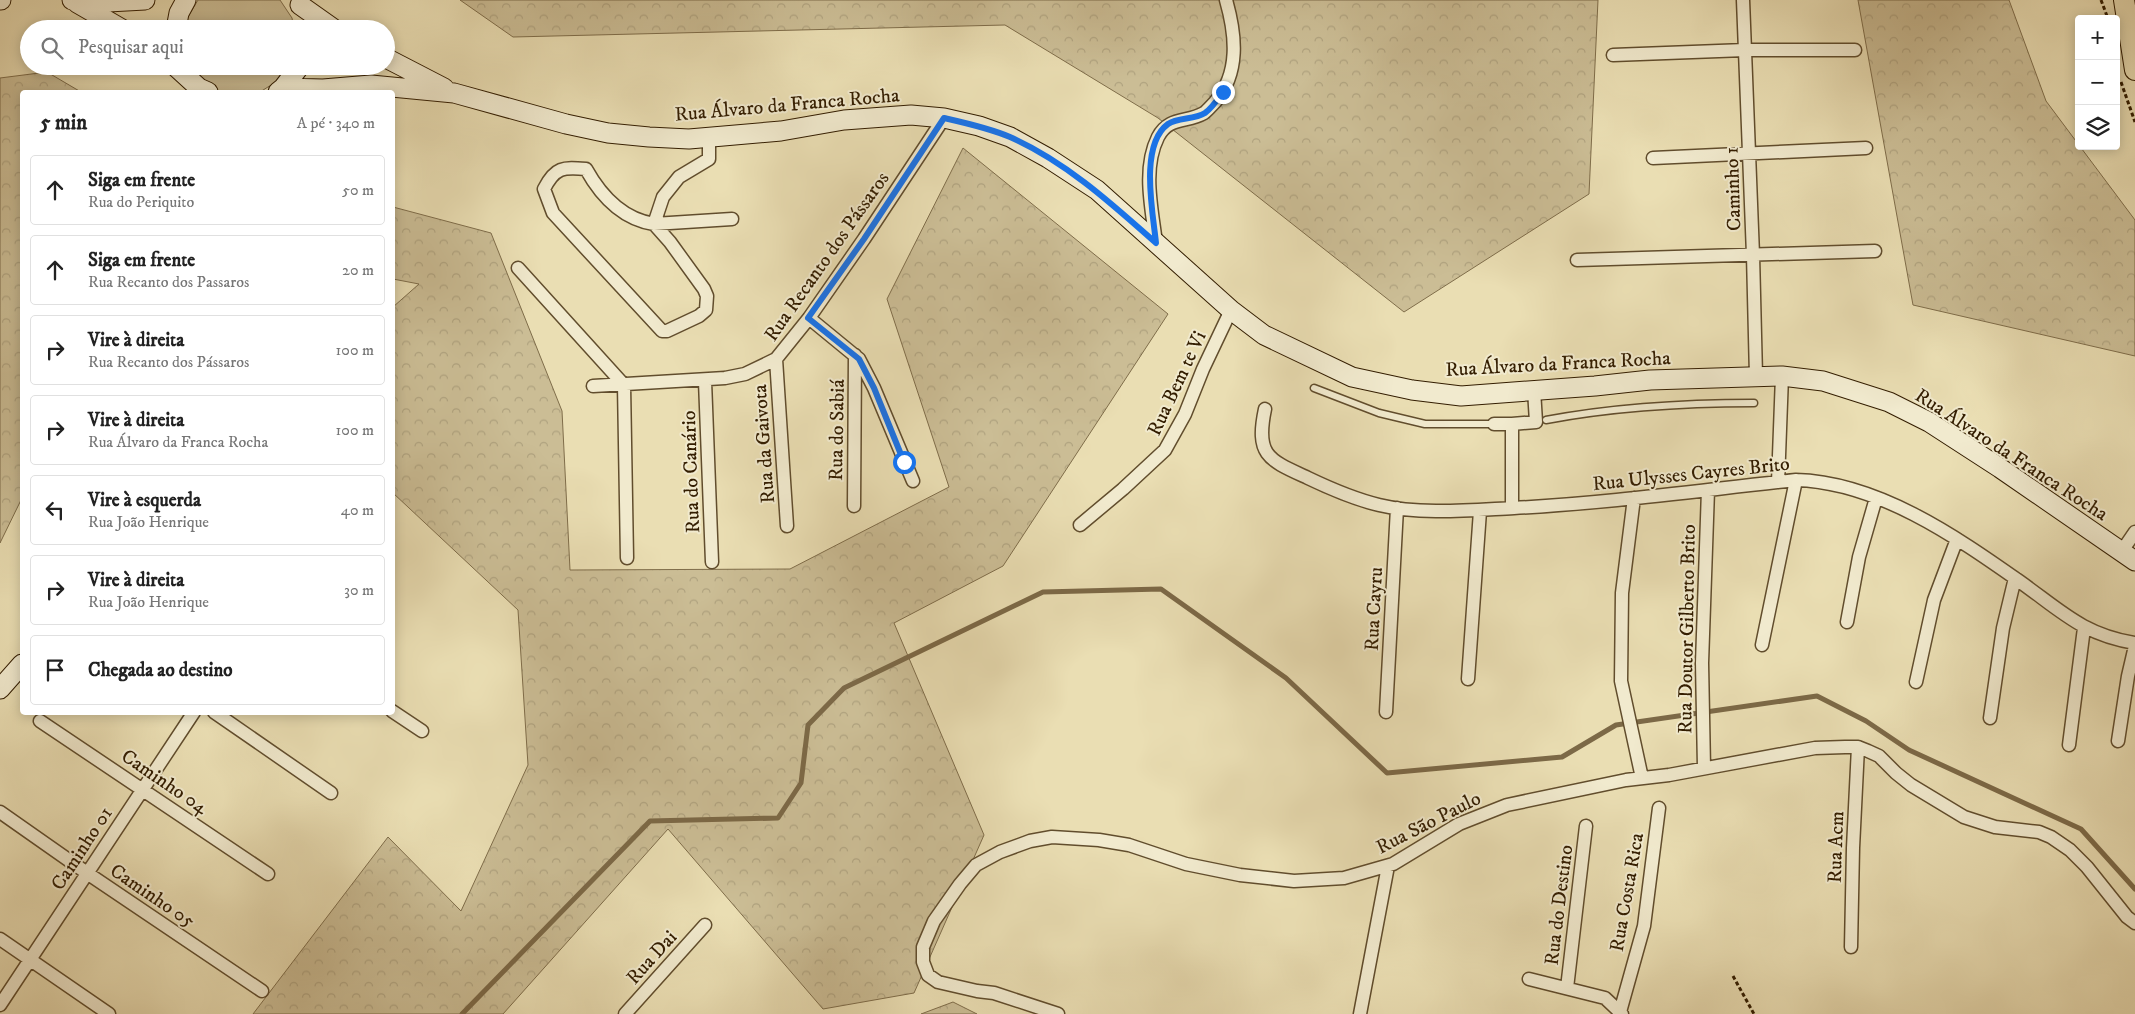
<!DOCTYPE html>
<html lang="pt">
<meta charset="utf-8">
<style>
body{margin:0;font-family:"IM FELL DW Pica",serif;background:#f2f2f2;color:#222}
.controls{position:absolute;right:15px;top:15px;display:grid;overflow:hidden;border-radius:5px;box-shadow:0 2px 12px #0003}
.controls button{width:45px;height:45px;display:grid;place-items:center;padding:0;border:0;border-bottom:1px solid #e0e0e0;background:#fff;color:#222;font:25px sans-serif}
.stop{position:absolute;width:15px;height:15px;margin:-11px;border:4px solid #1a73e8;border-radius:50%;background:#fff}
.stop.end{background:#1a73e8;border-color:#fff;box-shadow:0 1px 5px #0008}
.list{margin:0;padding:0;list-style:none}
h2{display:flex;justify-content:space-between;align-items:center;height:65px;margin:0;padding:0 20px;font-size:21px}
h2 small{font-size:16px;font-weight:400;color:#767676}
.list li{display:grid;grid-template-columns:32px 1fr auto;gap:15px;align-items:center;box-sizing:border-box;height:70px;margin:0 10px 10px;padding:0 10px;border:1px solid #e0e0e0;border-radius:5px}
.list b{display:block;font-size:19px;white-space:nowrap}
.list p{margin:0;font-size:16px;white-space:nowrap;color:#767676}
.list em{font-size:16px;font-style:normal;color:#767676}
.icon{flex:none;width:28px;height:28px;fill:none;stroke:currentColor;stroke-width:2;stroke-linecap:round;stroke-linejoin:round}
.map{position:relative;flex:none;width:2135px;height:1014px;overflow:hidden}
.search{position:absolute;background:#fff;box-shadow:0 2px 12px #0003;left:20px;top:20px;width:375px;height:55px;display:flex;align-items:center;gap:12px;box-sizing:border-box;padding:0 18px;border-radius:28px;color:#767676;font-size:19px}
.panel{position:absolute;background:#fff;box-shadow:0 2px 12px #0003;left:20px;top:90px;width:375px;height:625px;border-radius:5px}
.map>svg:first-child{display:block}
.forest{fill:url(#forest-crowns);stroke:#7f6d4a}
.park{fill:#cbbd95;stroke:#7f6d4a}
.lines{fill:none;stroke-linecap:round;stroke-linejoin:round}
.stream{stroke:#7c6947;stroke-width:5}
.lane-casing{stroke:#614d2d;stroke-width:9}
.street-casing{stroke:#614d2d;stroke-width:15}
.secondary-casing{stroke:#331d00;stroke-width:21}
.primary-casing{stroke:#331d00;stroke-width:22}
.path{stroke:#331d00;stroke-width:3;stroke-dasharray:4 2.5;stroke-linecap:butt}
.lane{stroke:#f1eace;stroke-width:6}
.street{stroke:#f1eace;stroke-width:12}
.secondary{stroke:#f1eace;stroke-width:19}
.primary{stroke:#eadeb3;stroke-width:20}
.route{stroke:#1a73e8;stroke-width:6}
.labels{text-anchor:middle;stroke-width:4;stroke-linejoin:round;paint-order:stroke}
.street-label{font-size:20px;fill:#331d00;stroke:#f1eace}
</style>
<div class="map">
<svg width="2135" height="1014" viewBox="0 0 2135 1014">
<defs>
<pattern id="forest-crowns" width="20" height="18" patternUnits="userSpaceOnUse" patternTransform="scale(1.25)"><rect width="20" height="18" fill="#cbbd95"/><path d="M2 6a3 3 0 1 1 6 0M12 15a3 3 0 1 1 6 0" fill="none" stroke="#afa27f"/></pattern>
</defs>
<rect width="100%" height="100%" fill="#eadeb3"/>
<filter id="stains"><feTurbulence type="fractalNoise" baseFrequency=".004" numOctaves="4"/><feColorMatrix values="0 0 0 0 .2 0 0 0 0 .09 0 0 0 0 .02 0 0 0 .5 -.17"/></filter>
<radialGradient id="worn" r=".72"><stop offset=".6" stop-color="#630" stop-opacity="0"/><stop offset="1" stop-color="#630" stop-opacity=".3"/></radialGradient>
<!-- forest -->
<path class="forest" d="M460,0h1138l-9,194 -185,118 -246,-194 -153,-93 -492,12z
M1858,0h151l37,101 89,119v136l-222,-51z
M47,72l34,20h-59v406l-22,45v-465z
M963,148l205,166 -165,252 -109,57 90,212 -70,158 -91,16 -155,-180 -165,185h-250l135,-177 73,74 67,-146 -10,-155 -125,-117v-186l26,-23 -26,-5v-72l98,26 71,178 8,159 220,-1 159,-82 -62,-188z
M953,1002l24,12h-56z"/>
<!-- park -->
<path class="park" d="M198,0h82l12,18 2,11h-110l1,-7z
M189,66h100l-10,14 -19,12h-42l-16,-9z"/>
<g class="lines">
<!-- stream -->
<path class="stream" d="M462,1014l188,-193 128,-3 23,-35 7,-58 36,-37 199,-96 118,-3 125,89 101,95 175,-16 54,-32 201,-29 49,25 43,29 172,79 54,60"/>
<!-- lane casing -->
<g class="lane-casing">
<path id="lane" d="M1314,388l65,25 46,11h69
M1546,420c69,-13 139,-17 208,-17"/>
</g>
<!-- street casing -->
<g class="street-casing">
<path id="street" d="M1743,0l10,255 3,121
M1613,55l132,-5h110
M709,137v22l-30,18 -16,20 -9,27 16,18 34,47 3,7 -1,14 -7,6 -32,15h-5l-109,-118 -9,-24c11,-22 19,-22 42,-20 15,27 36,50 68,55l78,-5
M1653,158l213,-10
M1156,243c-4,-34 -14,-74 2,-106 11,-21 29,-14 46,-24 4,-3 8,-8 11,-11 25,-29 21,-67 11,-102
M1577,260l298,-9
M518,268l106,117 3,173
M809,318l50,41 15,29 39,93
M776,359l11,167
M705,381l7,181
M593,386l132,-8 20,-4 31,-15 33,-41 55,-79 80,-121
M1265,409c-10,47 4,51 43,69 23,11 46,21 71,27 41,10 93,5 135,3 95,-5 188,-18 282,-28 81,2 159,56 223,101 41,29 64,54 116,62
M1494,424h18
M1778,482l4,-106
M1634,498l-12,95 -1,88 21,97
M854,506l1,-151
M1512,508v-84l24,-2 -2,-32
M1080,525l43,-36 42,-39 20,-36 18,-45 28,-59
M2122,551l13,-19
M1847,622l12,-65 17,-59
M1762,645l34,-165
M1468,679l12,-168
M1916,682l18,-82 23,-61
M392,711l30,20
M214,712l117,81
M1386,712l11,-204
M1990,718l13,-90 12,-50
M40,721l228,153
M2118,741l10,-65 7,-30
M2069,745l15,-117
M1704,768l-2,-105 6,-173
M0,812l87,61 175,118
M0,939l109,75
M1851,947l2,-99 5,-101
M1529,979l76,19 17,16
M1567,988l19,-162
M0,1005l194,-293
M1620,1012l24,-86 15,-118
M625,1014l80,-89
M1058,1014l-64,-21 -17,-2 -39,-9 -10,-7 -5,-13v-15l11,-26 26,-37 16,-19 24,-13 30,-11 22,-4 47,3 30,5 57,19 54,11 54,6 50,-3 49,-14 66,-40 48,-19 119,-25 43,-5 146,-27 30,-1h13l10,4 11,5 17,17 15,12 53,32 31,10 44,5 12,5 19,13 17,17 40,50 8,6
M1360,1014l28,-148"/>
</g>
<!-- secondary casing -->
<g class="secondary-casing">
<path id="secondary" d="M0,0h1
M72,0l36,2 37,-2
M77,3l45,26
M300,5l34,24
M176,29l3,-16 7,-13
M386,58l58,30
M175,66l24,22 9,4
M283,88l40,1 48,-4 83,8 112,31 42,9 41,4 40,2 92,-8 63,-11 67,-5 33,3 35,8 31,11 38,21 49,32 134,120 33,25 88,42 60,13 49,6 134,-10 55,-6 132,-4 41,5 66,21 40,20 71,46 135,93
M278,92l5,-4 17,-22
M0,689l22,-25"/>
</g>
<!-- primary casing -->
<g class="primary-casing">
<path id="primary" d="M2124,0l11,70"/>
</g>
<!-- path -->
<path class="path" d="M2101,0l6,16
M2121,82l14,40
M1733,976l21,38"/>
<!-- lane -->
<use href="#lane" class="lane"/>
<!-- street -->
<use href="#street" class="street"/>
<!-- secondary -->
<use href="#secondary" class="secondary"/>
<!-- primary -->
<use href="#primary" class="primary"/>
</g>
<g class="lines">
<!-- route -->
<path class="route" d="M904,462l-30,-74 -15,-29 -51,-41 56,-79 80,-121c22,5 45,10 66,19 56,25 101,66 146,106 -3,-30 -17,-98 12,-119 10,-7 26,-4 37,-11 7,-5 13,-14 18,-21"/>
</g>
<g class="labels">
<!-- street labels -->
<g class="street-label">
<text transform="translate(787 104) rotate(-5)" y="7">Rua Álvaro da Franca Rocha</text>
<text transform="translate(1732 189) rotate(-92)" y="7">Caminho 1</text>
<text transform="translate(826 256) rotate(-55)" y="7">Rua Recanto dos Pássaros</text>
<text transform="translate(1558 363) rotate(-3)" y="7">Rua Álvaro da Franca Rocha</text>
<text transform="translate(1176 383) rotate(-65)" y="7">Rua Bem te Vi</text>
<text transform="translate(836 430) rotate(-89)" y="7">Rua do Sabiá</text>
<text transform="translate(763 444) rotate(-94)" y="7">Rua da Gaivota</text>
<text transform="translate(2012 454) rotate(33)" y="7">Rua Álvaro da Franca Rocha</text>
<text transform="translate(690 472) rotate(-92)" y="7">Rua do Canário</text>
<text transform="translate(1691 473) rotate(-6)" y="7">Rua Ulysses Cayres Brito</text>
<text transform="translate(1373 609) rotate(-87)" y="7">Rua Cayru</text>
<text transform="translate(1686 629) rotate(-89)" y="7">Rua Doutor Gilberto Brito</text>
<text transform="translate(165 781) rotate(34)" y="7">Caminho 04</text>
<text transform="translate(1428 822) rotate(-27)" y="7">Rua São Paulo</text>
<text transform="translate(1835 847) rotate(-88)" y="7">Rua Acm</text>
<text transform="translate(81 848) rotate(-57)" y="7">Caminho 01</text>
<text transform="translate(1626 892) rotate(-80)" y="7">Rua Costa Rica</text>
<text transform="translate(153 895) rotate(34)" y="7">Caminho 05</text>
<text transform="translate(1558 905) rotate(-83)" y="7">Rua do Destino</text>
<text transform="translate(651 957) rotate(-48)" y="7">Rua Dai</text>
</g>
</g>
<rect width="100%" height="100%" filter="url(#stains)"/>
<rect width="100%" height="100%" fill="url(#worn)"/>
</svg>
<div class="controls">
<button>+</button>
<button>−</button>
<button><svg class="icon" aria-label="layers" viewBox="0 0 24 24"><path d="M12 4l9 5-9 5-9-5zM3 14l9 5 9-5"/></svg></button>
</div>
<div class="stop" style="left:904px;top:462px"></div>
<div class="stop end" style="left:1223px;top:92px"></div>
<div class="search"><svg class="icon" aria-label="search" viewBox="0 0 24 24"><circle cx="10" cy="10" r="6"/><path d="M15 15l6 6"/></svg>Pesquisar aqui</div>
<section class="panel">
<h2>5 min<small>A pé · 340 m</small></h2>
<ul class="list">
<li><svg class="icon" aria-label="ahead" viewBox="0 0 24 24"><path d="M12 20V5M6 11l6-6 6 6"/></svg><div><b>Siga em frente</b><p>Rua do Periquito</p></div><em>50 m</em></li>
<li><svg class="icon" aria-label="ahead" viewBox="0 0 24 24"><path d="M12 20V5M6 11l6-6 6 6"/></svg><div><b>Siga em frente</b><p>Rua Recanto dos Passaros</p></div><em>20 m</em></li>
<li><svg class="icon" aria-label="right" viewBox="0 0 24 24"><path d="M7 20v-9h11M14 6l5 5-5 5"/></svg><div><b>Vire à direita</b><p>Rua Recanto dos Pássaros</p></div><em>100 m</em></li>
<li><svg class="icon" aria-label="right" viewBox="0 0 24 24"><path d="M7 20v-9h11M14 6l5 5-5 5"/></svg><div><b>Vire à direita</b><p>Rua Álvaro da Franca Rocha</p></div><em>100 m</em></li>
<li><svg class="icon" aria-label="left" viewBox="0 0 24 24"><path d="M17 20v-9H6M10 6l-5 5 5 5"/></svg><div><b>Vire à esquerda</b><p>Rua João Henrique</p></div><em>40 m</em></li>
<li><svg class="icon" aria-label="right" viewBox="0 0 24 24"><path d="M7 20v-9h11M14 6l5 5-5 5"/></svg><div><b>Vire à direita</b><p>Rua João Henrique</p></div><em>30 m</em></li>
<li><svg class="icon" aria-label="arrive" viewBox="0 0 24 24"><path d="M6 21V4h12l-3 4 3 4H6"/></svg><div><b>Chegada ao destino</b></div></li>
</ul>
</section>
</div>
